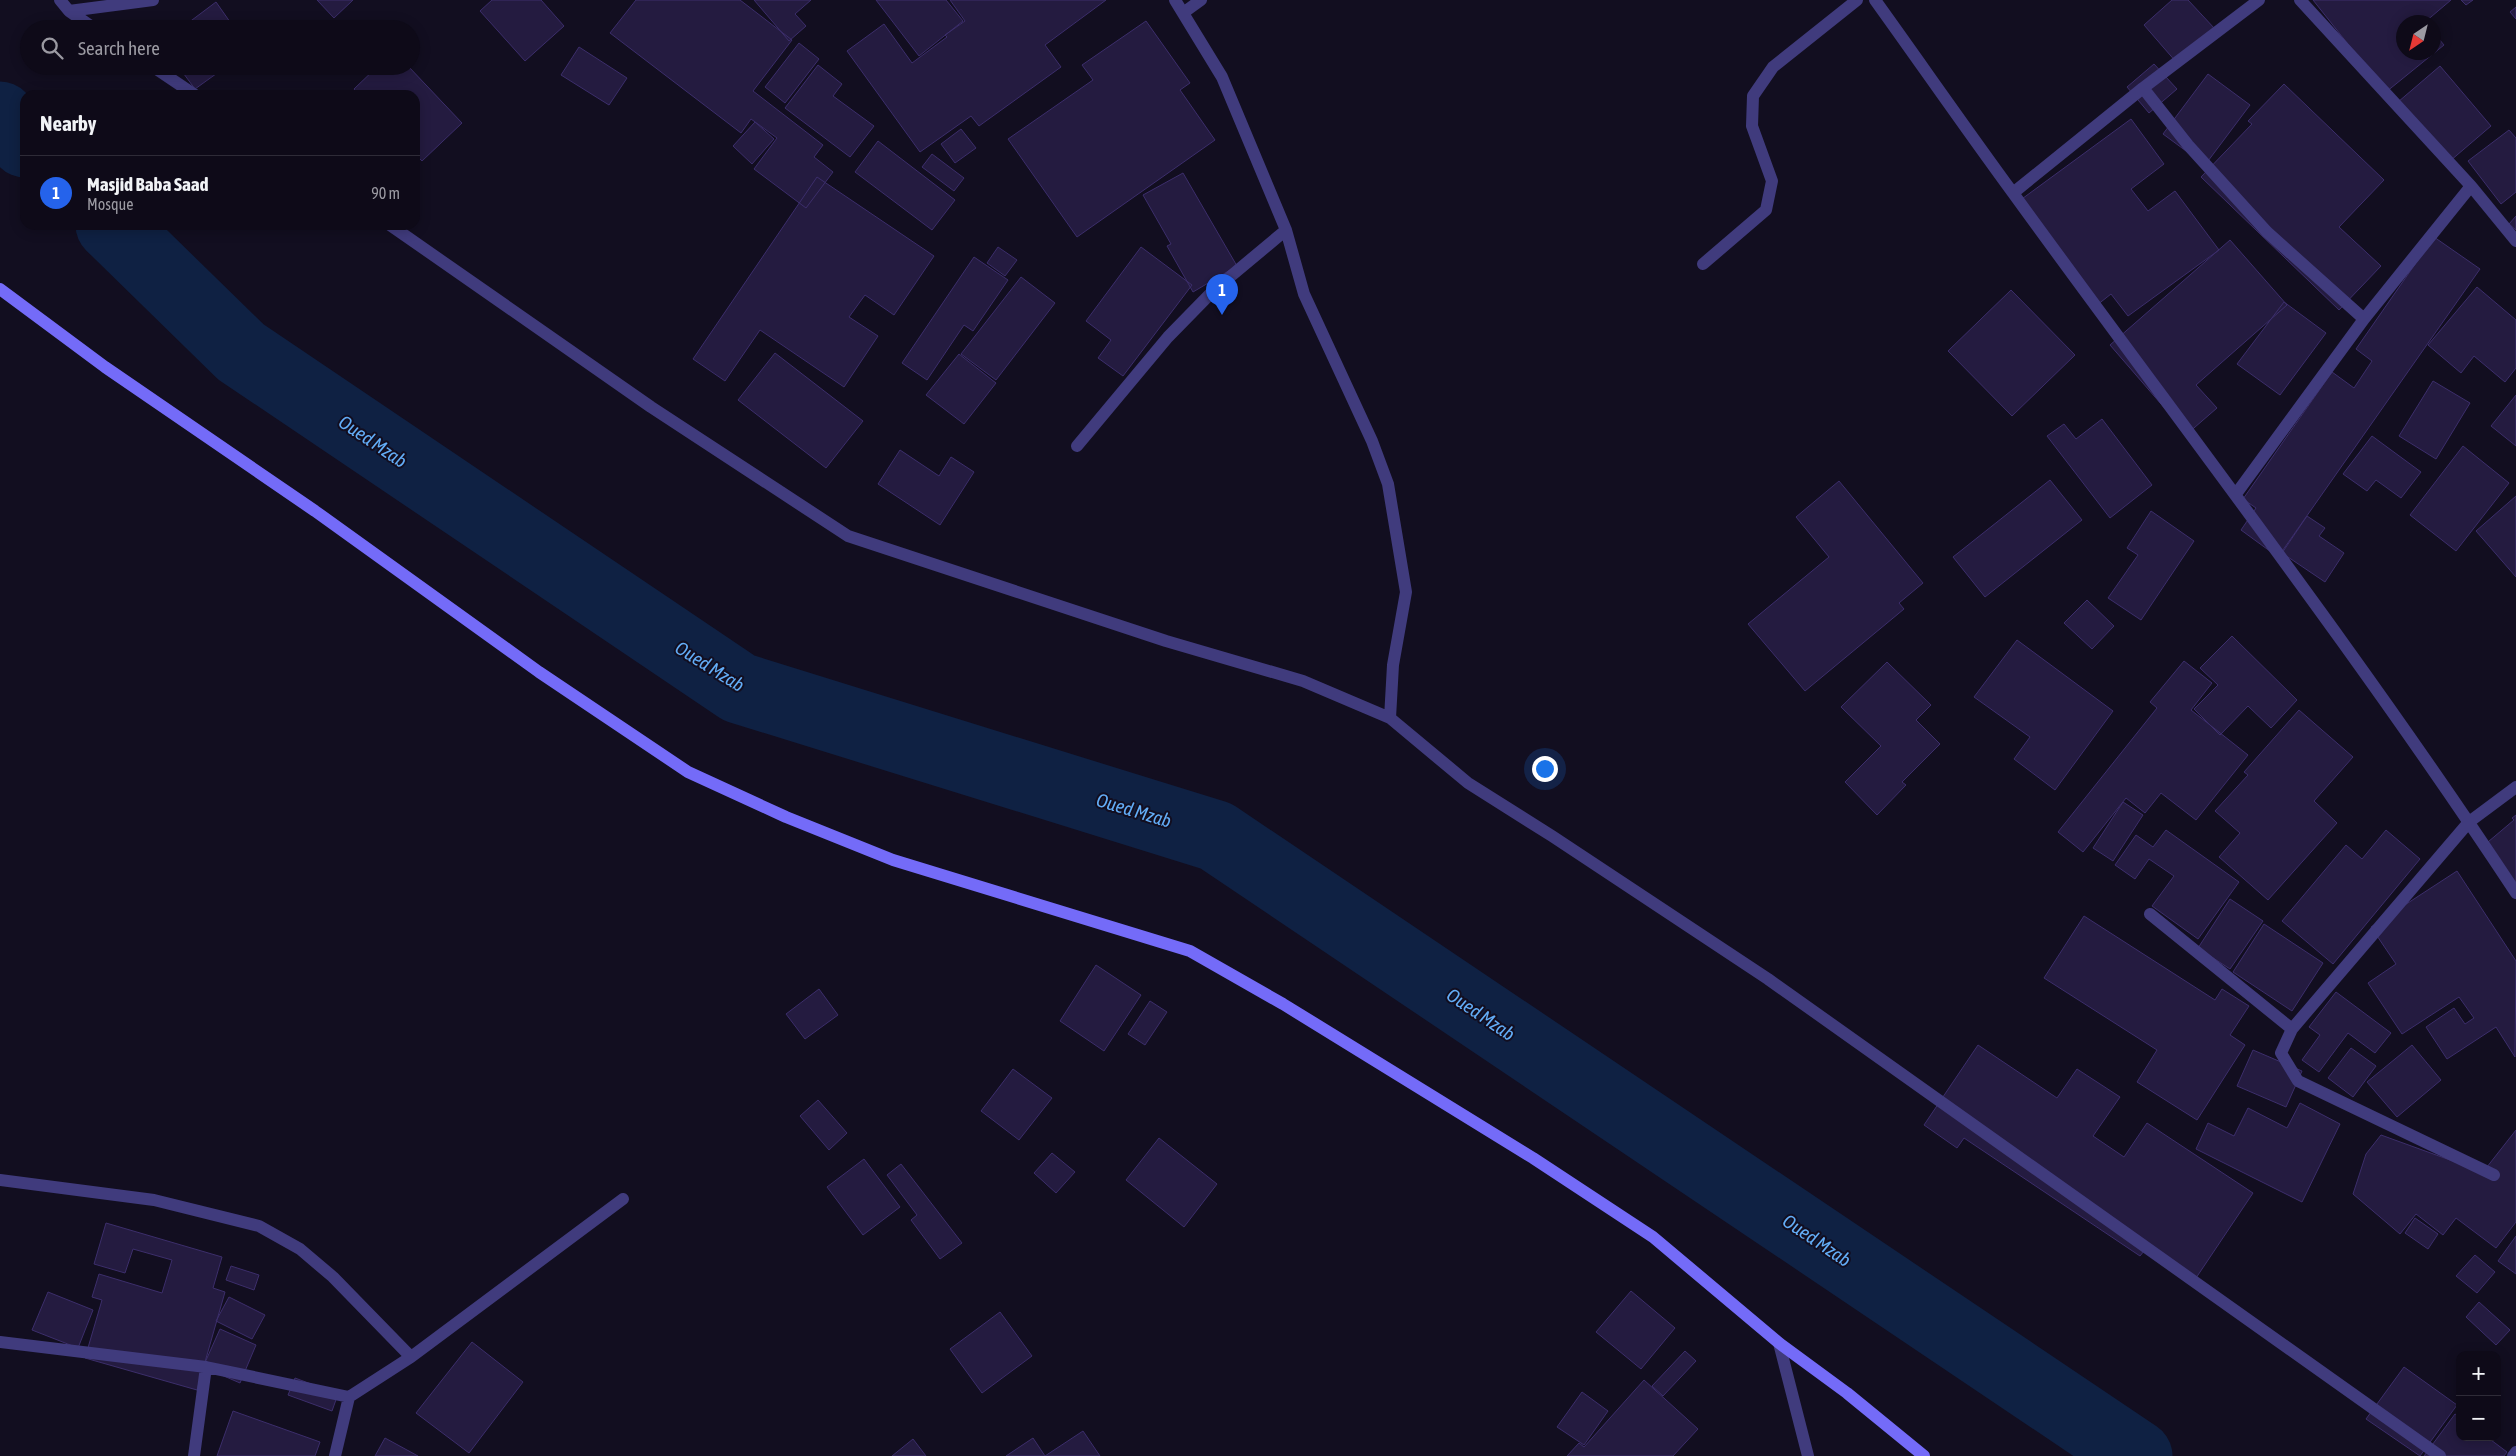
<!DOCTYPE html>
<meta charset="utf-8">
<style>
body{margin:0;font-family:"Asap Condensed",sans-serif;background:#171321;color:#f1f3f6}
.controls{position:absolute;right:15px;bottom:15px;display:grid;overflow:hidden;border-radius:10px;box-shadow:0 2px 12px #0003}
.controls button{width:45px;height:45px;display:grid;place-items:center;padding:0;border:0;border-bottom:1px solid #2e2b37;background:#0e0a18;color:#f1f3f6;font:25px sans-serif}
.compass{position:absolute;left:2396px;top:15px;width:45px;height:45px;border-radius:50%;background:#0e0a18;box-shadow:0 2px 12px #0003;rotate:215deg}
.you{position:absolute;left:1544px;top:768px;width:18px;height:18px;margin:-12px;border:4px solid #fff;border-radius:50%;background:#1a73e8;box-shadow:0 0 0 8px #1a73e833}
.badge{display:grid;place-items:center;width:32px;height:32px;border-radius:50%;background:#2563eb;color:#fff;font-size:16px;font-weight:700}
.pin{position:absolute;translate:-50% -41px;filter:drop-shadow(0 1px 2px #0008)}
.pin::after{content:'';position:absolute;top:26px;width:18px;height:15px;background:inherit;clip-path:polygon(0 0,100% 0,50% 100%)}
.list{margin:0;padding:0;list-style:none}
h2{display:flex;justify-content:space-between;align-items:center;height:65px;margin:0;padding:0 20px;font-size:21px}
h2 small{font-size:16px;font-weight:400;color:#9b9aa2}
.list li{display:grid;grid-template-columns:32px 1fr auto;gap:15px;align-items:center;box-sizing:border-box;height:75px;padding:0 20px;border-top:1px solid #2e2b37}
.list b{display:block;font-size:19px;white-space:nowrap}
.list p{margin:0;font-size:16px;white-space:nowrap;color:#9b9aa2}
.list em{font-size:16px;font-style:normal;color:#9b9aa2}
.icon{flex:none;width:28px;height:28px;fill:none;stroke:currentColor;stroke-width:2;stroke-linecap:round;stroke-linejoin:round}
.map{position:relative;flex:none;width:2516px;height:1456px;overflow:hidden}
.search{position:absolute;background:#0e0a18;box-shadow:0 2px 12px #0003;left:20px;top:20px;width:400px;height:55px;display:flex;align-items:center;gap:12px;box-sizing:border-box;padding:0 18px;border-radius:28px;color:#9b9aa2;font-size:19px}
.panel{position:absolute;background:#0e0a18;box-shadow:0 2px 12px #0003;left:20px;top:90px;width:400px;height:140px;border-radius:15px}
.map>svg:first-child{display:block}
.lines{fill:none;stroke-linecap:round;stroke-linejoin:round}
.river{stroke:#0f2143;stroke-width:71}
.building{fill:#241b40;stroke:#3c2e6b}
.lane{stroke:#403b7d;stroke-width:12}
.street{stroke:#403b7d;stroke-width:12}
.secondary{stroke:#746bf8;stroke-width:12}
.labels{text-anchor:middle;stroke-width:4;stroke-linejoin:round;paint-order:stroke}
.water-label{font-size:19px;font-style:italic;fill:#63adf7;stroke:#120e20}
</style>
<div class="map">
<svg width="2516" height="1456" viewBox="0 0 2516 1456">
<rect width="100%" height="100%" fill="#120e20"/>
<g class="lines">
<!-- river -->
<path class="river" d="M0,117l25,25
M111,225l130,127 498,336 477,148 921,620"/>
</g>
<!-- building -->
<path class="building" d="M317,0h36l-19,18z
M492,0h49l23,26 -39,35 -45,-50z
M636,0h104l52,40 -39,51 70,54 -9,12 19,15 -27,36 -52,-39 23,-31 -26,-19 -10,14 -131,-100z
M754,0h57l-16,14 11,12 -17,15z
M876,0h70l17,21 -44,35z
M950,0h156l-61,45 16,22 -82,59 -8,-10 -51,36 -73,-101 37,-27 28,39 35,-26 -2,-2 20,-14z
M2172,0h16l27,29 -38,34 -33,-38z
M2313,0h138l-26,22h-21v30h30v-19l10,12 -58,47z
M2461,0h12l-7,5z
M216,2l19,27h-55z
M2516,7v12l-6,-7z
M1146,21l44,62 -10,7 35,50 -138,97 -69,-98 85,-59 -11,-15z
M799,43l20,16 -34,44 -20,-16z
M579,47l48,31 -18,27 -48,-30z
M2154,64l23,25 -28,24 -22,-26z
M818,65l24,19 -9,12 41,30 -24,31 -65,-49z
M178,66h49l-32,23z
M378,66h30l54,57 -40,38 -7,-7v-59h-56l-5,-6z
M2440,66l51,60 -41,35 -52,-59z
M2208,74l42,31 -45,60 -42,-31z
M2284,84l100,96 -45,47 42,39 -42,44 -138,-133 51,-53 -4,-3z
M2131,119l33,45 -33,25 17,22 27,-20 44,59 -91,66 -17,-22 -19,15 -77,-105z
M755,122l19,17 -22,25 -19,-18z
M961,129l15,19 -21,15 -14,-19z
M2509,130l7,8v54l-15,12 -33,-43z
M878,141l77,59 -23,30 -77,-58z
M932,154l32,24 -10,13 -32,-24z
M1183,173l54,93 -44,26 -26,-46 4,-2 -28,-49z
M817,177l117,79 -40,59 -29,-20 -16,22 29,19 -34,51 -84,-57 -35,51 -32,-22z
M2516,216v14l-7,-6z
M2434,237l46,32 -202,288 -37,-27 15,-22 -13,-9 89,-127 22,16 18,-27 -16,-12z
M2230,240l57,65 -91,80 21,23 -30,26 -77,-89z
M998,247l19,13 -12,16 -18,-13z
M1141,247l51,38 -69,91 -25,-18 13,-18 -25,-19z
M974,257l34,23 -35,51 -9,-6 -37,55 -25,-17z
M1021,277l34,26 -59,77 -35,-26z
M2477,287l39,33v48l-11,14 -31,-26 -13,17 -33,-28z
M2011,290l64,65 -63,61 -64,-65z
M2284,302l42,31 -46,62 -43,-31z
M775,353l88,68 -37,47 -88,-68z
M959,354l37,29 -32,41 -38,-29z
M2433,381l37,22 -34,56 -37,-23z
M2516,395v51l-25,-20z
M2102,419l50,66 -42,33 -63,-82 17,-12 12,15z
M2372,436l49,36 -20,26 -25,-18 -9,11 -24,-17z
M2463,446l46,37 -53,68 -46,-36z
M900,450l39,26 12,-19 23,15 -34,53 -62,-41z
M2050,480l32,40 -97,77 -32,-40z
M1839,481l84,102 -24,20 5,6 -99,82 -57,-67 81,-67 -33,-40z
M2516,496v81l-40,-46z
M2151,511l43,30 -53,79 -33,-22 30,-43 -11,-7z
M2307,516l18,12 -6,8 25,17 -19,29 -43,-29z
M2087,600l27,26 -22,23 -28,-26z
M2232,636l65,64 -26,28 -23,-22 -28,29 -26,-26 24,-24 -18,-17z
M2017,640l96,71 -58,79 -41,-31 16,-22 -56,-40z
M2184,661l28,22 -21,27 57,45 -52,65 -35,-27 -16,20 -19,-15 -43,54 -25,-20 99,-124 -7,-6z
M1887,662l44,43 -15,15 24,24 -38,38 4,3 -29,30 -32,-33 36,-36 -40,-39z
M2299,710l54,47 -39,44 23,22 -69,77 -49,-43 21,-24 -25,-22 33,-36 -4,-3z
M2123,802l20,13 -30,46 -20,-13z
M2516,815v73l-34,-41 32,-27 -2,-2z
M2166,830l73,52 -41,57 -46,-33 22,-30 -25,-17 -14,20 -20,-14 21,-30 17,12z
M2386,830l34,29 -87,105 -51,-43 64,-76 16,14z
M2457,871l59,90 -1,96 -19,-30 -49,32 -21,-32 28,-19 11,16 9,-6 -15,-21 -57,37 -34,-51 28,-19 -25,-37z
M2230,899l33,22 -33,48 -32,-21z
M2084,916l131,84 7,-11 27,17 -19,29 15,10 -48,75 -60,-38 20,-32 -113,-72z
M2264,924l59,39 -31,48 -59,-39z
M1096,965l45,30 -37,56 -44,-30z
M819,989l19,26 -33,24 -19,-25z
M2336,992l55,41 -16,20 -27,-20 -29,39 -17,-12 18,-25 -11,-8z
M1150,1001l17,11 -22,33 -17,-11z
M1978,1045l79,53 20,-29 43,28 -27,39 31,21 23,-34 106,70 -57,85 -48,-32 -8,10 -176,-118 -7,10 -33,-23z
M2412,1045l29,35 -44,37 -30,-35z
M2351,1048l25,18 -23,31 -25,-19z
M2253,1050l49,21 -16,36 -49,-21z
M1013,1069l39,29 -33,42 -38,-29z
M818,1100l29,33 -18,17 -29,-34z
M2300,1103l40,21 -38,78 -106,-53 12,-26 26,13 14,-28 39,20z
M2516,1130v92l-20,26 -40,-30 -13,17 -27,-21 -16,20 -47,-40 13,-40 15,-19 102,37z
M1159,1138l58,46 -33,43 -58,-47z
M1052,1153l23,19 -19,21 -22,-20z
M864,1159l36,48 -37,28 -36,-48z
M901,1164l61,79 -22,16 -29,-39 6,-5 -30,-40z
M2415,1218l23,16 -10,15 -23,-16z
M106,1223l116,34 -9,31 12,4 -28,98 -112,-32 17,-58 -10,-3 7,-23 63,19 10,-33 -39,-11 -8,24 -31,-9z
M2516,1236v38l-18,-13z
M2475,1255l20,17 -18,21 -21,-17z
M231,1266l28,9 -5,15 -28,-10z
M1631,1291l44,37 -34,41 -45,-37z
M48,1292l45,18 -15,38 -46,-18z
M229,1297l36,18 -13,24 -36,-18z
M2479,1302l31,28 -14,15 -30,-28z
M1000,1312l32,44 -50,37 -32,-44z
M220,1329l36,16 -16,38 -37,-16z
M472,1342l51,40 -54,71 -53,-40z
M1685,1351l11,10 -33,35 -11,-10z
M2404,1367l53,38 -37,51 -54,-37z
M295,1378l43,16 -6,17 -44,-16z
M1644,1380l54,49 -25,27h-106l12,-13 5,4z
M1582,1392l26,19 -24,34 -27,-18z
M233,1411l87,31 -5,14h-98z
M2455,1414l5,3v20h27l20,15 -3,4h-80z
M1083,1431l17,25h-55z
M385,1438l33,18h-43z
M1033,1438l12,18h-39z
M913,1439l13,17h-34z"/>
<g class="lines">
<!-- lane -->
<path class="lane" d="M1703,264l63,-54 6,-29 -20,-55 1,-30 20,-29 84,-67"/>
<!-- street -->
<path class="street" d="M60,0l9,11 26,18
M1175,0l47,77 64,153 18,64 68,147 16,43 18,108 -13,73 -3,53
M1875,0c46,64 91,129 138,193 169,233 345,460 503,700
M2300,0l171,186 45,55
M69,11l84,-11
M1183,13l18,-13
M152,66l43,29
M2143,88l116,-88
M2013,193l130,-105 45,57 79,87 97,87
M390,225l261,182 197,129 318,105 137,40 87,37 78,65 84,53 216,143 672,477
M1077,446l91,-109 45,-46 73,-61
M2236,494l128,-175 107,-133
M2150,914l142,115
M2494,1175l-196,-94 -17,-28 11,-24 177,-207 47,-35
M0,1180l154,20 105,26 41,23 33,28 78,80
M0,1342l206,25 143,30
M1779,1343l29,113
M194,1456l12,-89
M335,1456l14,-59 62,-40 212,-158
M2513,1456l3,-4"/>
<!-- secondary -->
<path class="secondary" d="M0,289l105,78 210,144 224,161 149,100 98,45 107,43 297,91 93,53 250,154 120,79 126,106 68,50 77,63"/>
</g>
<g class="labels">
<!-- water labels -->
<g class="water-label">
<text transform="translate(373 441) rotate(34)" y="7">Oued Mzab</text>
<text transform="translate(710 666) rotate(32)" y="7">Oued Mzab</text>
<text transform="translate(1134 810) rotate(17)" y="7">Oued Mzab</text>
<text transform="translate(1481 1014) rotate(34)" y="7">Oued Mzab</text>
<text transform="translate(1817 1240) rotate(34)" y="7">Oued Mzab</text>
</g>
</g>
</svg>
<div class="controls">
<button>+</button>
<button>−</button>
</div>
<svg class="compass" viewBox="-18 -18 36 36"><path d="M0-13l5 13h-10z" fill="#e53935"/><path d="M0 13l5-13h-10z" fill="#9b9aa2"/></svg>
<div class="you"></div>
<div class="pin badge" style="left:1222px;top:315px">1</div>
<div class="search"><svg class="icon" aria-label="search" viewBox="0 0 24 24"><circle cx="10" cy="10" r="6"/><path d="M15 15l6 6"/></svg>Search here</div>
<section class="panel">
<h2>Nearby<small></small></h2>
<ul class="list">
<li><span class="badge">1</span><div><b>Masjid Baba Saad</b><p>Mosque</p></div><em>90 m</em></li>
</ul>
</section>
</div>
